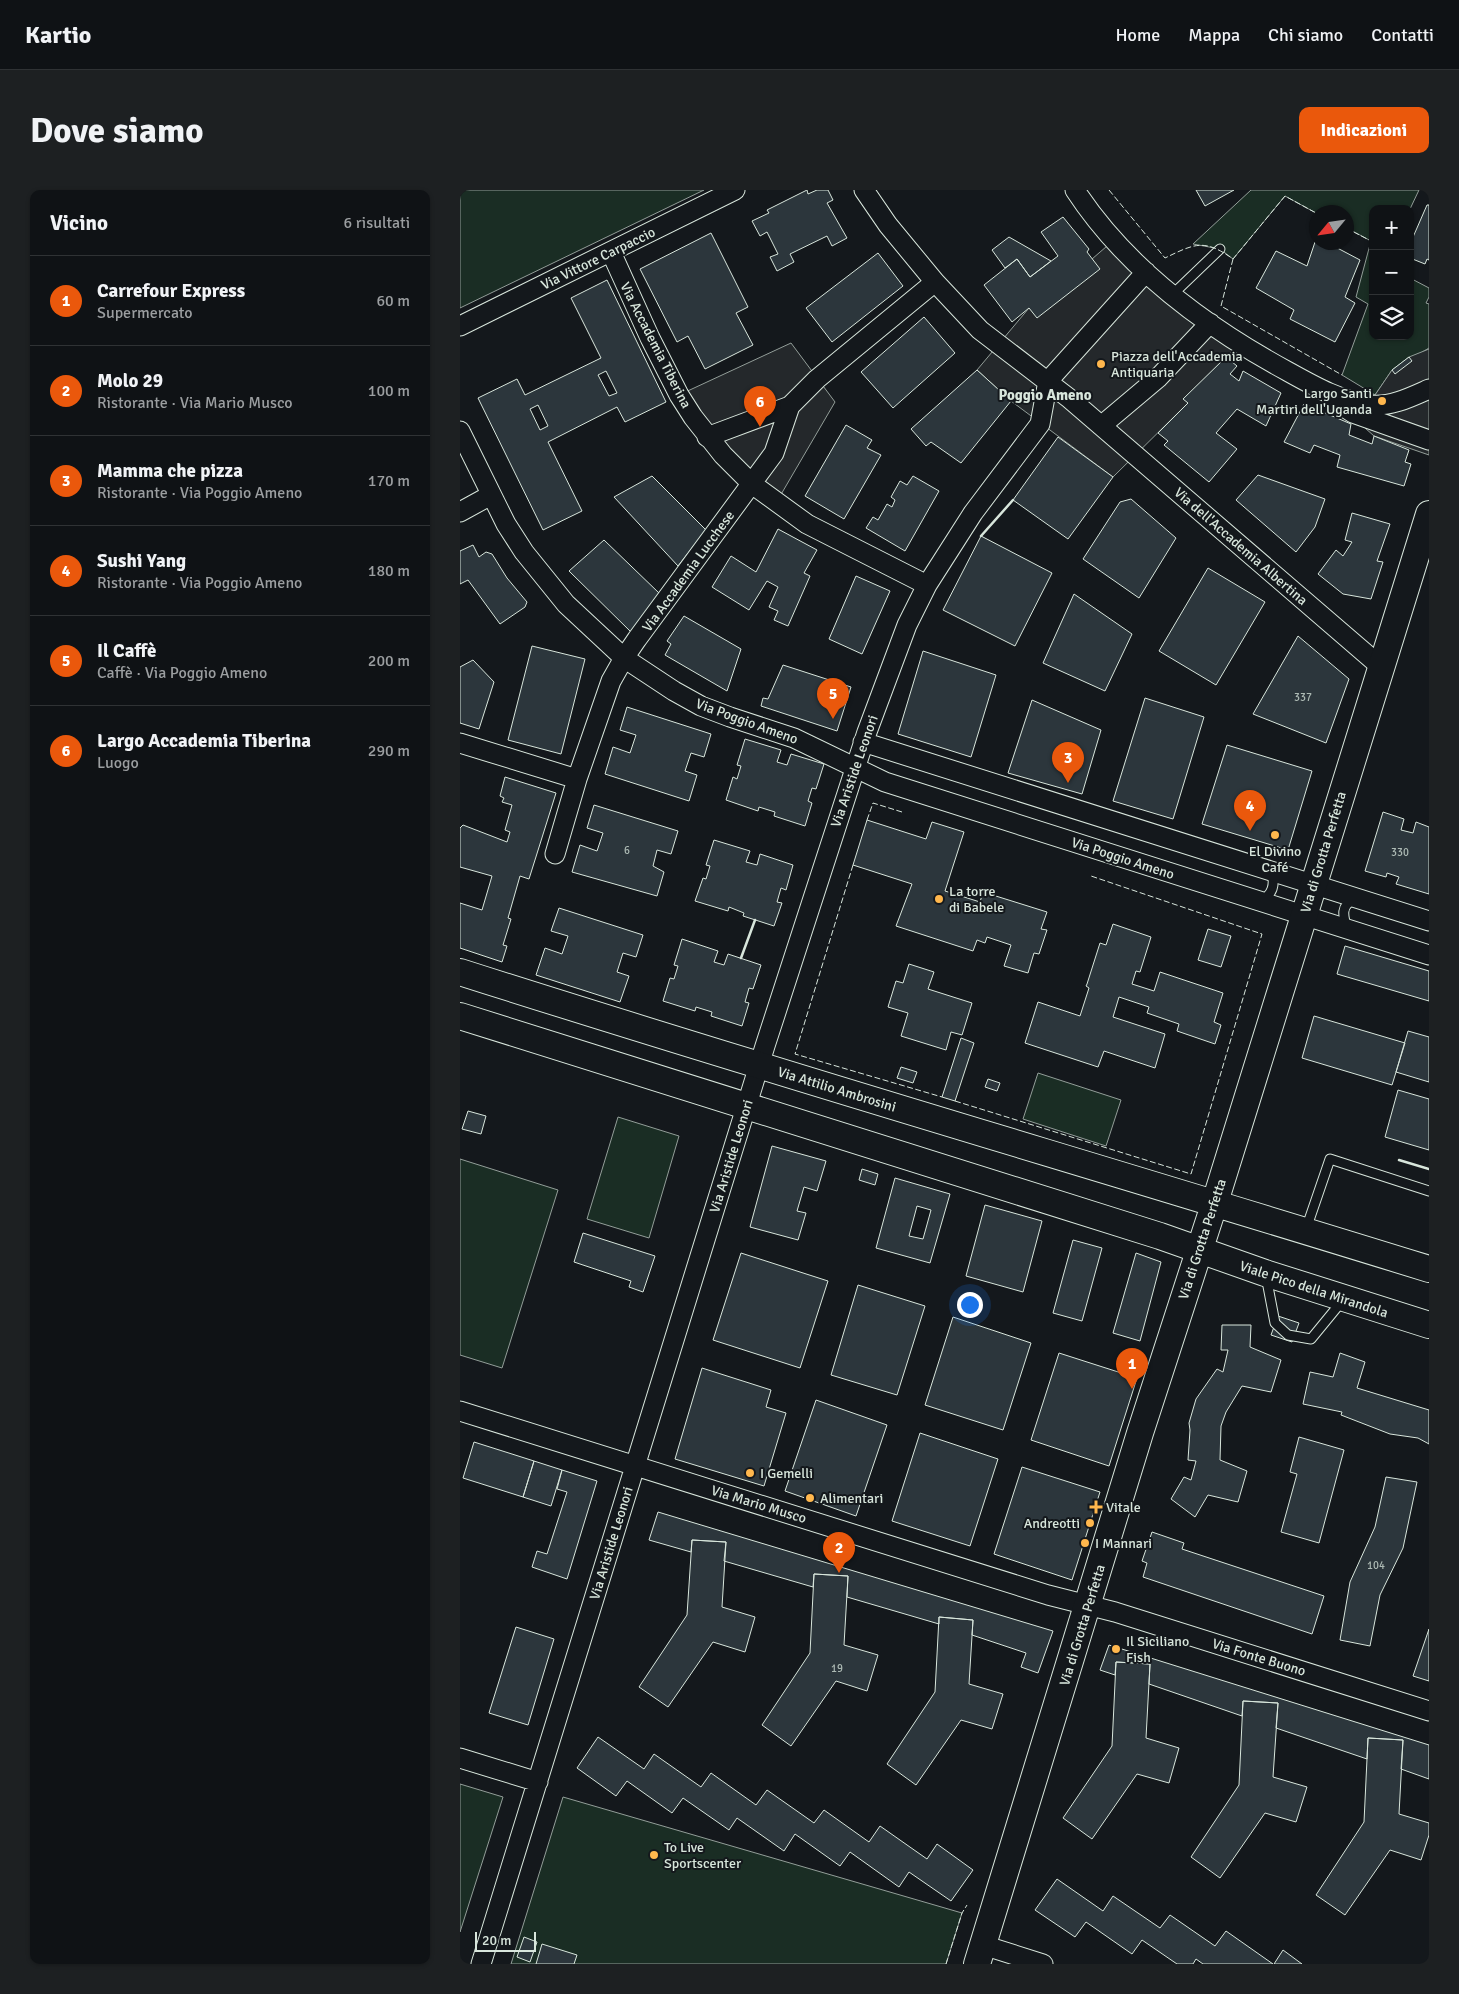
<!DOCTYPE html>
<html lang="it">
<meta charset="utf-8">
<style>
body{margin:0;font-family:Signika,sans-serif;background:#1d2022;color:#f1f3f6}
.controls{position:absolute;right:15px;top:15px;display:grid;overflow:hidden;border-radius:10px;box-shadow:0 1px 4px #0004}
.controls button{width:45px;height:45px;display:grid;place-items:center;padding:0;border:0;border-bottom:1px solid #2f3234;background:#0f1215;color:#f1f3f6;font:25px sans-serif}
.compass{position:absolute;left:849px;top:15px;width:45px;height:45px;border-radius:50%;background:#0f1215;box-shadow:0 1px 4px #0004;rotate:241deg}
.scale{position:absolute;left:15px;bottom:12px;width:61px;box-sizing:border-box;padding-left:5px;border:2px solid #d8e6dc;border-top:0;font-size:14px;line-height:18px;white-space:nowrap;color:#d8e6dc;-webkit-text-stroke:4px #14181c;paint-order:stroke}
.you{position:absolute;left:509px;top:1114px;width:18px;height:18px;margin:-12px;border:4px solid #fff;border-radius:50%;background:#1a73e8;box-shadow:0 0 0 8px #1a73e833}
.badge{display:grid;place-items:center;width:32px;height:32px;border-radius:50%;background:#ea580c;color:#fff;font-size:16px;font-weight:700}
.pin{position:absolute;translate:-50% -41px;filter:drop-shadow(0 1px 2px #0008)}
.pin::after{content:'';position:absolute;top:26px;width:18px;height:15px;background:inherit;clip-path:polygon(0 0,100% 0,50% 100%)}
.list{margin:0;padding:0;list-style:none}
h2{display:flex;justify-content:space-between;align-items:center;height:65px;margin:0;padding:0 20px;font-size:21px}
h2 small{font-size:16px;font-weight:400;color:#9b9ea0}
.list li{display:grid;grid-template-columns:32px 1fr auto;gap:15px;align-items:center;box-sizing:border-box;height:90px;padding:0 20px;border-top:1px solid #2f3234}
.list b{display:block;font-size:19px;white-space:nowrap}
.list p{margin:0;font-size:16px;white-space:nowrap;color:#9b9ea0}
.list em{font-size:16px;font-style:normal;color:#9b9ea0}
.icon{flex:none;width:28px;height:28px;fill:none;stroke:currentColor;stroke-width:2;stroke-linecap:round;stroke-linejoin:round}
.map{position:relative;flex:none;width:969px;height:1774px;overflow:hidden;border-radius:10px}
header{display:flex;align-items:center;gap:30px;box-sizing:border-box;height:70px;padding:0 25px;background:#0f1215;border-bottom:1px solid #2f3234}
header strong{font-size:24px}
nav{display:flex;gap:28px;margin-inline-start:auto;font-size:18px}
.intro{display:flex;align-items:center;justify-content:space-between;box-sizing:border-box;height:120px;padding:0 30px}
h1{margin:0;font-size:35px}
.button{padding:12px 22px;border-radius:10px;background:#ea580c;color:#fff;font-size:18px;font-weight:700}
main{display:flex;gap:30px;padding:0 30px}
aside{flex:1;background:#0f1215;border-radius:10px;box-shadow:0 1px 4px #0004}
.map>svg:first-child{display:block}
.green{fill:#1a2d24;stroke:#939e99}
.parking{fill:#24282b;stroke:#939e99}
.building{fill:#2c363c;stroke:#d8e6dc;fill-rule:evenodd}
.lines{fill:none;stroke-linecap:round;stroke-linejoin:round}
.lane-casing{stroke:#d8e6dc;stroke-width:11}
.street-casing{stroke:#d8e6dc;stroke-width:21}
.secondary-casing{stroke:#d8e6dc;stroke-width:28}
.lane{stroke:#14181c;stroke-width:9}
.street{stroke:#14181c;stroke-width:19}
.secondary{stroke:#14181c;stroke-width:26}
.fence{stroke:#d8e6dc;stroke-width:1;stroke-dasharray:6 2.5;stroke-linecap:butt}
.wall{stroke:#d8e6dc;stroke-width:2.5}
.poi-dot{fill:#ffb74d;stroke:#14181c;stroke-width:2}
.labels{text-anchor:middle;stroke-width:4;stroke-linejoin:round;paint-order:stroke}
.number-label{font-size:11px;fill:#adbab4}
.street-label{font-size:14px;fill:#d8e6dc;stroke:#14181c}
.poi-label{font-size:14px;fill:#d8e6dc;stroke:#14181c;text-anchor:start}
.neighbourhood-label{font-size:15px;font-weight:bold;fill:#d8e6dc;stroke:#14181c}
</style>
<header>
<strong>Kartio</strong>
<nav><a>Home</a><a>Mappa</a><a>Chi siamo</a><a>Contatti</a></nav>
</header>
<div class="intro"><h1>Dove siamo</h1><a class="button">Indicazioni</a></div>
<main>
<aside>
<h2>Vicino<small>6 risultati</small></h2>
<ul class="list">
<li><span class="badge">1</span><div><b>Carrefour Express</b><p>Supermercato</p></div><em>60 m</em></li>
<li><span class="badge">2</span><div><b>Molo 29</b><p>Ristorante · Via Mario Musco</p></div><em>100 m</em></li>
<li><span class="badge">3</span><div><b>Mamma che pizza</b><p>Ristorante · Via Poggio Ameno</p></div><em>170 m</em></li>
<li><span class="badge">4</span><div><b>Sushi Yang</b><p>Ristorante · Via Poggio Ameno</p></div><em>180 m</em></li>
<li><span class="badge">5</span><div><b>Il Caffè</b><p>Caffè · Via Poggio Ameno</p></div><em>200 m</em></li>
<li><span class="badge">6</span><div><b>Largo Accademia Tiberina</b><p>Luogo</p></div><em>290 m</em></li>
</ul>
</aside>
<div class="map">
<svg width="969" height="1774" viewBox="0 0 969 1774">
<rect width="100%" height="100%" fill="#14181c"/>
<!-- green -->
<path class="green" d="M0,0h244l-244,118z
M791,0h168l-9,19h-37v127h37v-58l19,10v9l-3,6 3,1v44l-37,22 -17,25 -33,-20 26,-71 -12,-7 15,-56 -24,-13 -1,-16 -30,1 -31,-17 -52,63 -13,-10 -27,-5z
M578,883l83,27 -15,46 -83,-27z
M158,927l61,19 -30,102 -62,-19z
M0,969l98,31 -56,178 -42,-13z
M0,1594l43,13 -43,135z
M103,1607l399,116 -16,51h-435z"/>
<!-- parking -->
<path class="parking" d="M654,50l126,103 -56,56 4,4 -75,74 -102,-76 -34,-31 52,-62 63,-49z
M331,153l44,59 -59,101 -97,-108z
M969,159v106l-55,-19 -48,-43 49,2 17,-25 17,-13z"/>
<!-- building -->
<path class="building" d="M347,0l1,4 9,-4h11l5,10 -6,3 20,35 -15,8 -5,-10 -37,18 4,8 -17,9 -7,-14 8,-3 -11,-22 -7,4 -8,-15 17,-8 -2,-3z
M736,0h38l-29,16z
M967,15h2v55l-2,-1 -2,5 -15,-6v-14z
M603,27l26,32 -2,3 13,17 -63,49 -8,-10 -17,14 -28,-37 33,-26 13,18 28,-21 -17,-24z
M251,43l37,74 -12,6 17,32 -48,24 -17,-33 -11,6 -37,-73z
M549,47l42,24 -21,16 -13,-18 -12,9 -13,-18z
M856,49v3h10l34,18 -15,37 10,6 -20,39 -45,-23 4,-9 -38,-22 20,-37 31,15z
M418,63l25,33 -71,56 -26,-34z
M147,90l59,122 -41,20 -8,-15 -69,35 34,69 -39,19 -65,-132 39,-19 8,16 76,-37 -30,-60zM146,181l11,22 -8,3 -11,-21zM78,215l10,21 -8,4 -10,-21z
M464,127l31,36 -62,55 -32,-36z
M766,167l11,9 -7,8 9,7 4,-10 38,22 -15,33 -29,-17 -21,24 21,16 -28,33 -45,-37 4,-4 -10,-8 30,-30 -5,-4z
M949,167l3,4 -17,13 -3,-4z
M517,180l34,31 -50,62 -30,-21 -5,4 -15,-17z
M844,214l47,20 -2,11 23,9 2,-8 35,14 -4,12 6,2 -7,22 -67,-19 3,-12 -26,-10 -4,8 -26,-11z
M386,235l26,15 -5,8 14,7 -37,64 -39,-23z
M598,247l55,40 -45,62 -55,-39z
M798,285l67,24 -10,28 -19,25 -60,-52z
M192,286l54,54 -28,36 -64,-69z
M453,286l26,15 -34,60 -39,-23 7,-11 5,3 9,-16 5,3 3,-7 -4,-3 9,-16 7,4z
M671,309l45,39 -37,60 -56,-39 37,-57z
M892,323l38,11 -13,37 6,1 -12,37 -28,-5 -25,-20 18,-24 7,6 9,-14 -7,-2z
M318,339l39,21 -13,23 6,3 -22,50 -14,-6 4,-9 -9,-4 9,-20 -11,-6 -18,29 -37,-23 19,-31 25,16z
M521,346l71,37 -37,73 -72,-36z
M144,350l55,53 -28,39 -62,-61z
M13,355l6,12 7,-5 6,2 15,24 20,24 -2,5 -25,17 -32,-44 -8,4v-33z
M748,378l57,34 -49,83 -57,-34z
M396,386l34,15 -28,63 -33,-15z
M614,404l58,40 -27,57 -62,-28z
M224,426l57,33 -14,42 -62,-36 6,-11 -4,-3z
M838,446l51,43 -23,64 -73,-29z
M72,456l53,13 -24,95 -53,-14z
M463,461l73,24 -25,82 -73,-23z
M13,470l21,22 -15,47 -19,-6v-56z
M323,475l68,22 -14,44 -76,-25 2,-8 5,1z
M685,508l59,19 -31,102 -60,-18z
M572,510l69,30 -19,64 -74,-21z
M167,517l84,27 -7,23 -13,-4 -6,18 12,4 -8,26 -84,-27 8,-27 17,6 6,-18 -16,-5z
M285,549l36,11 -4,12 10,3 4,-11 33,10 -8,25 -4,-1 -4,13 4,2 -7,23 -31,-10 1,-4 -16,-5 -1,4 -32,-11 7,-23 4,2 4,-13 -4,-1z
M767,555l85,26 -24,79 -86,-26z
M45,587l51,16 -27,86 -9,-3 -12,42 3,1 -8,26 4,1 -5,16 -42,-14v-45l22,7 10,-34 -32,-9v-39l3,-3 44,17 3,-10 -5,-2 7,-25 -10,-3 2,-4 -4,-2z
M134,615l84,26 -7,23 -14,-4 -4,16 11,6 -7,24 -85,-24 8,-27 17,6 6,-18 -16,-5z
M923,622l21,7 -3,11 12,3 3,-11 13,5v67l-33,-10 3,-7 -12,-4 -1,4 -21,-6z
M407,630l59,19 6,-17 32,10 -19,59 35,11 3,-10 64,20 -6,17 6,1 -8,24 -5,-1 -6,20 -24,-7 7,-21 -24,-8 -2,6 -8,-3 -4,11 -77,-25 16,-42 -59,-19z
M254,650l36,11 -4,11 11,3 3,-11 33,11 -7,25 -5,-2 -4,14 5,1 -8,23 -31,-10 1,-3 -15,-6 -1,4 -33,-10 8,-23 3,1 4,-13 -4,-1z
M99,718l84,27 -7,22 -13,-4 -6,19 12,4 -9,26 -84,-27 9,-27 17,6 6,-18 -17,-5z
M653,734l38,13 -11,35 -4,-1 -4,13 22,7 6,-19 63,21 -9,29 7,3 -6,19 -38,-13 2,-7 -32,-11 2,-6 -30,-10 -6,20 52,17 -10,34 -51,-17 -6,16 -73,-24 13,-41 42,14 9,-28 -3,-2 1,-2 13,-41 6,2z
M748,739l23,7 -10,31 -23,-7z
M222,749l36,12 -4,11 10,3 4,-11 33,11 -8,24 -4,-1 -4,14 4,1 -7,23 -31,-10 1,-4 -16,-5 -1,4 -32,-10 7,-23 4,1 4,-13 -4,-1z
M885,756l84,25v30l-92,-27z
M449,774l25,8 -6,17 44,14 -10,32 -11,-3 -5,18 -45,-14 7,-23 -20,-6 8,-26 7,2z
M854,826l91,27 -13,42 -90,-27z
M948,841l21,6v45l-33,-10z
M501,848l13,5 -19,58 -13,-4z
M441,877l16,5 -4,11 -16,-5z
M528,889l12,4 -3,8 -12,-4z
M938,900l31,9v51l-44,-13z
M8,921l18,5 -5,18 -19,-5z
M312,956l54,15 -9,30 -13,-4 -7,24 9,2 -8,27 -48,-13z
M402,979l16,5 -3,11 -16,-5z
M435,988l55,16 -20,69 -54,-15zM457,1016l14,4 -8,29 -14,-3z
M525,1015l57,16 -19,71 -57,-16z
M123,1043l72,23 -12,36 -14,-5 2,-6 -57,-19z
M613,1050l29,8 -20,73 -29,-8z
M281,1063l87,28 -28,87 -87,-28z
M676,1063l25,9 -21,79 -27,-8z
M398,1095l67,21 -28,89 -66,-20z
M818,1126l21,7 -7,19 -21,-7z
M493,1127l78,26 -28,87 -78,-25z
M762,1135h29l-1,22 31,13 -10,32 -29,-6 -16,26 -5,14 -1,34 27,11 -9,31 -30,-7 -13,22 -24,-18 13,-22 7,3 5,-19 -8,-1 2,-30 -1,-7 7,-24 21,-30 6,3 5,-22h-7z
M599,1163l78,25 -28,88 -78,-26z
M880,1163l25,9 -8,26 72,22v34l-11,-6 -28,-4 -49,-19 1,-3 -39,-8 7,-32 23,5z
M242,1178l69,22 -5,17 20,6 -22,73 -89,-27z
M356,1210l71,25 -31,91 -71,-25z
M460,1243l78,26 -28,87 -78,-25z
M839,1247l45,13 -25,93 -38,-11 16,-58 -7,-2z
M14,1252l60,19 -11,36 -60,-19z
M74,1271l28,9 -11,36 -28,-9z
M562,1277l78,25 -28,88 -78,-26z
M102,1280l35,11 -30,98 -35,-12 5,-16 10,3 20,-62 -10,-3z
M926,1287l31,5 -14,66 -23,47 -10,51 -30,-6 10,-58 25,-55z
M198,1322l395,119 -15,42 -17,-6 5,-14 -54,-18 1,-15 -34,-3v7l-92,-27 1,-21 -34,-2 -1,13 -89,-26 2,-19 -34,-2 -1,12 -42,-12z
M692,1342l32,11 -2,6 142,47 -12,38 -169,-57 4,-14 -5,-2z
M232,1350l34,2 -4,65 33,10 -10,35 -32,-10 -45,65 -29,-20 48,-72z
M354,1384l34,2 -4,69 34,10 -11,36 -31,-10 -45,65 -29,-21 48,-72z
M479,1427l34,3 -4,64 34,10 -11,35 -31,-9 -45,65 -29,-21 48,-72z
M56,1437l38,12 -26,86 -39,-12z
M969,1439v52l-16,-5z
M649,1455l320,100v34l-28,-10 2,-29 -35,-2 -1,21 -91,-31 2,-25 -35,-2 -1,15 -93,-32 1,-20 -34,-2 -1,13 -15,-5z
M656,1472l34,2 -4,74 33,10 -10,35 -32,-9 -45,65 -29,-21 49,-72z
M783,1511l35,2 -5,74 34,10 -11,35 -31,-9 -45,65 -29,-21 48,-72z
M138,1547l46,32 10,-15 47,33 10,-14 45,32 11,-15 47,33 10,-13 45,32 11,-16 47,33 10,-15 36,26 -22,31 -42,-29 -10,15 -49,-35 -10,14 -45,-32 -11,17 -47,-33 -8,12 -46,-32 -11,15 -45,-32 -11,15 -39,-28z
M908,1548l35,2 -4,74 30,9v12l-8,25 -31,-10 -45,65 -29,-20 48,-73z
M597,1689l46,32 10,-15 47,32 10,-13 45,31 11,-15 47,33h-70l-7,-5 -3,5h-16l-35,-24 -10,14 -46,-32 -11,15 -40,-27z
M64,1747l13,5 -7,20 -13,-5z
M82,1754l35,11 -3,9h-38z
M823,1760l19,14h-28z"/>
<g class="lines">
<!-- lane casing -->
<g class="lane-casing">
<path id="lane" d="M712,105l48,-46
M801,711c12,-7 14,-16 11,-29
M887,739c-4,-13 -7,-24 8,-30
M846,1039l24,-70 99,32
M806,1086l9,47 13,12 23,4 32,-39"/>
</g>
<!-- street casing -->
<g class="street-casing">
<path id="street" d="M404,0l24,35 47,57 45,48 90,69 310,267
M615,0c51,78 131,137 212,181 27,15 53,30 84,34 20,2 40,-8 58,-16
M151,62l39,86 29,57 14,22 30,38 29,29 55,40 120,61
M0,136l275,-136
M588,191l98,-109
M876,212l17,11 76,27
M330,216l27,-27 118,-97
M641,236l57,-48 52,-55
M0,241l46,93 18,28 42,52 58,54 50,33 27,15 29,11 64,21 91,44 544,173
M0,322l31,-17
M403,552l566,179
M0,553l117,36
M95,664l22,-75 34,-98 13,-23 13,-19 137,-186 16,-47 -83,31
M0,1221l588,184 67,17 314,99
M0,1568l78,24
M523,1755l60,19
M21,1774l284,-918 102,-314 40,-107 20,-40 46,-72 67,-89 8,-43"/>
</g>
<!-- secondary casing -->
<g class="secondary-casing">
<path id="secondary" d="M0,782c322,103 646,197 969,297
M0,826l700,220 105,37 164,52
M517,1774l163,-531 75,-231 214,-688"/>
</g>
<!-- lane -->
<use href="#lane" class="lane"/>
<!-- street -->
<use href="#street" class="street"/>
<!-- secondary -->
<use href="#secondary" class="secondary"/>
<!-- fence -->
<path class="fence" d="M649,0l56,68c29,-14 39,-20 68,1l52,-63 31,17
M886,38l25,13
M773,69l-12,47 121,69
M407,630l6,-17 29,9
M393,675l-58,189 147,43
M495,911l236,73 71,-240 -171,-58
M486,1774l16,-51 5,-8"/>
<!-- wall -->
<path class="wall" d="M521,346l32,-36
M281,768l14,-38
M939,970l30,9"/>
</g>
<!-- markers -->
<g class="poi-dot">
<circle cx="641" cy="174" r="5"/>
<circle cx="922" cy="211" r="5"/>
<circle cx="815" cy="645" r="5"/>
<circle cx="479" cy="709" r="5"/>
<circle cx="290" cy="1283" r="5"/>
<circle cx="350" cy="1308" r="5"/>
<path d="M633.5 1309.5h5v5h5v5h-5v5h-5v-5h-5v-5h5z"/>
<circle cx="630" cy="1333" r="5"/>
<circle cx="625" cy="1353" r="5"/>
<circle cx="656" cy="1459" r="5"/>
<circle cx="194" cy="1665" r="5"/>
</g>
<g class="labels">
<!-- number labels -->
<g class="number-label">
<text x="843" y="511">337</text>
<text x="167" y="664">6</text>
<text x="940" y="666">330</text>
<text x="916" y="1379">104</text>
<text x="377" y="1482">19</text>
</g>
<!-- street labels -->
<g class="street-label">
<text transform="translate(138 68) rotate(-26)" y="5">Via Vittore Carpaccio</text>
<text transform="translate(196 155) rotate(63)" y="5">Via Accademia Tiberina</text>
<text transform="translate(781 356) rotate(41)" y="5">Via dell'Accademia Albertina</text>
<text transform="translate(228 381) rotate(-54)" y="5">Via Accademia Lucchese</text>
<text transform="translate(287 531) rotate(20)" y="5">Via Poggio Ameno</text>
<text transform="translate(394 581) rotate(-71)" y="5">Via Aristide Leonori</text>
<text transform="translate(863 662) rotate(-73)" y="5">Via di Grotta Perfetta</text>
<text transform="translate(663 668) rotate(18)" y="5">Via Poggio Ameno</text>
<text transform="translate(377 899) rotate(17)" y="5">Via Attilio Ambrosini</text>
<text transform="translate(271 966) rotate(-73)" y="5">Via Aristide Leonori</text>
<text transform="translate(742 1049) rotate(-72)" y="5">Via di Grotta Perfetta</text>
<text transform="translate(854 1099) rotate(18)" y="5">Viale Pico della Mirandola</text>
<text transform="translate(299 1314) rotate(17)" y="5">Via Mario Musco</text>
<text transform="translate(151 1353) rotate(-73)" y="5">Via Aristide Leonori</text>
<text transform="translate(622 1435) rotate(-73)" y="5">Via di Grotta Perfetta</text>
<text transform="translate(799 1467) rotate(17)" y="5">Via Fonte Buono</text>
</g>
<!-- poi labels -->
<g class="poi-label">
<text x="651" y="171">Piazza dell'Accademia<tspan x="651" dy="16">Antiquaria</tspan></text>
<text x="912" y="208" text-anchor="end">Largo Santi<tspan x="912" dy="16">Martiri dell'Uganda</tspan></text>
<text x="815" y="666" text-anchor="middle">El Divino<tspan x="815" dy="16">Café</tspan></text>
<text x="489" y="706">La torre<tspan x="489" dy="16">di Babele</tspan></text>
<text x="300" y="1288">I Gemelli</text>
<text x="360" y="1313">Alimentari</text>
<text x="646" y="1322">Vitale</text>
<text x="620" y="1338" text-anchor="end">Andreotti</text>
<text x="635" y="1358">I Mannari</text>
<text x="666" y="1456">Il Siciliano<tspan x="666" dy="16">Fish</tspan></text>
<text x="204" y="1662">To Live<tspan x="204" dy="16">Sportscenter</tspan></text>
</g>
<!-- neighbourhood labels -->
<g class="neighbourhood-label">
<text x="585" y="210">Poggio Ameno</text>
</g>
</g>
</svg>
<div class="controls">
<button>+</button>
<button>−</button>
<button><svg class="icon" aria-label="layers" viewBox="0 0 24 24"><path d="M12 4l9 5-9 5-9-5zM3 14l9 5 9-5"/></svg></button>
</div>
<svg class="compass" viewBox="-18 -18 36 36"><path d="M0-13l5 13h-10z" fill="#e53935"/><path d="M0 13l5-13h-10z" fill="#9b9ea0"/></svg>
<div class="scale">20 m</div>
<div class="you"></div>
<div class="pin badge" style="left:672px;top:1199px">1</div>
<div class="pin badge" style="left:379px;top:1383px">2</div>
<div class="pin badge" style="left:608px;top:593px">3</div>
<div class="pin badge" style="left:790px;top:641px">4</div>
<div class="pin badge" style="left:373px;top:529px">5</div>
<div class="pin badge" style="left:300px;top:237px">6</div>
</div>
</main>
